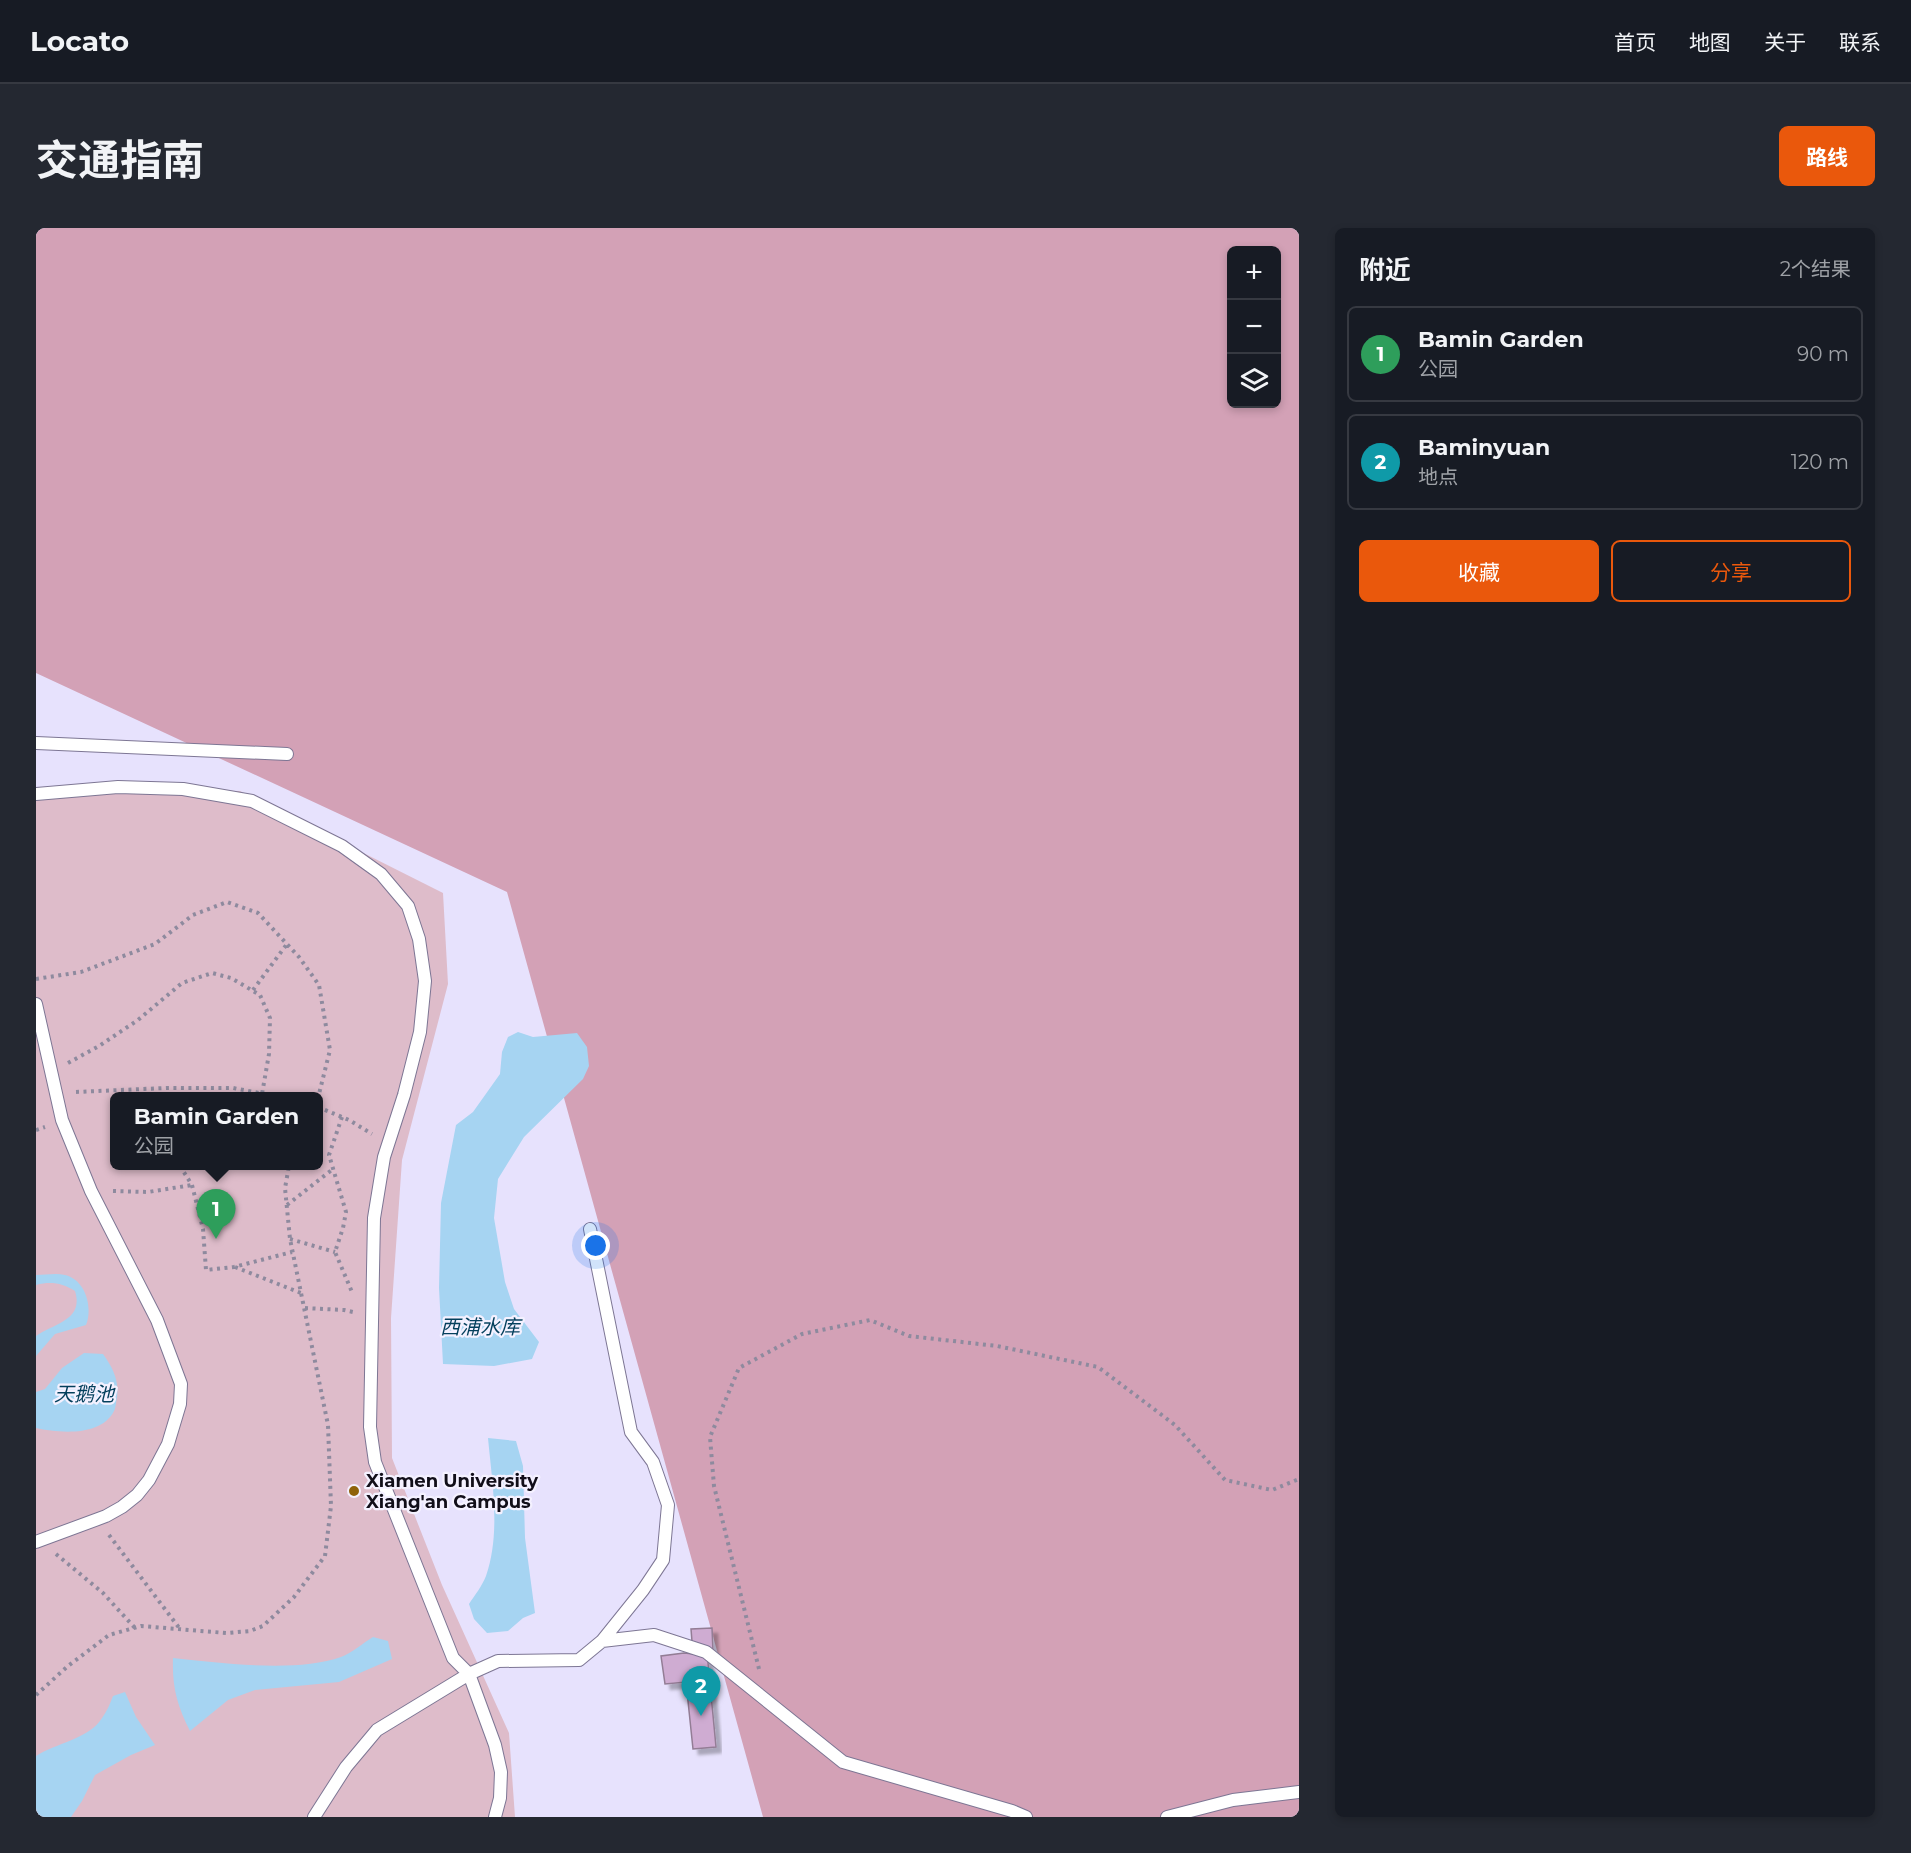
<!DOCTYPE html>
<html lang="zh">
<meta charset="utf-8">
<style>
body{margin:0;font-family:Montserrat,"Noto Sans SC",sans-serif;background:#242831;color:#f1f3f6}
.controls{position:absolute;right:18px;top:18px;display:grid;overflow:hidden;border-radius:9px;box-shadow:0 3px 9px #0003}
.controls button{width:54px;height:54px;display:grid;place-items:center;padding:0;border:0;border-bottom:2px solid #363941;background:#171b24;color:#f1f3f6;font:30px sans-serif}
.you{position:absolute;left:560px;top:1018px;width:21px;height:21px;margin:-15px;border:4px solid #fff;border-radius:50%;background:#1a73e8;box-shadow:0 0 0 9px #1a73e833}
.badge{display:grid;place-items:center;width:39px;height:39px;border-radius:50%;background:#ea580c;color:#fff;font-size:20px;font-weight:700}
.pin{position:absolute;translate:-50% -50px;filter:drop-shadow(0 2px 3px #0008)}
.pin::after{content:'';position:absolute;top:32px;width:21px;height:18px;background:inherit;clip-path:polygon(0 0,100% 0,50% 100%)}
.popup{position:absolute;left:74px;top:864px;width:213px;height:78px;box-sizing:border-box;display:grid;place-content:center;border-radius:9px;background:#171b24;filter:drop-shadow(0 2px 4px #0005);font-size:20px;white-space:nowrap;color:#9ea1a6}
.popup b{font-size:22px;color:#f1f3f6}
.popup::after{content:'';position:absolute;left:50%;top:100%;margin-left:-12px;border:12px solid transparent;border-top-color:#171b24}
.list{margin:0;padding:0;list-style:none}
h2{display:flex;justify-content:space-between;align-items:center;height:78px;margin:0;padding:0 24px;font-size:26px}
h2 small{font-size:20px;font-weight:400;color:#9ea1a6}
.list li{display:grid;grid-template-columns:39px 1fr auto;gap:18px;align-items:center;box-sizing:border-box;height:96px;margin:0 12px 12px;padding:0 12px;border:2px solid #363941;border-radius:9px}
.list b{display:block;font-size:22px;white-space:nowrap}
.list p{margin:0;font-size:20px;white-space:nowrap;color:#9ea1a6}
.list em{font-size:20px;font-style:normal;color:#9ea1a6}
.actions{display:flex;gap:12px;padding:18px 24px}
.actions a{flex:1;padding:14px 0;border:2px solid #ea580c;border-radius:9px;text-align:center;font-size:21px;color:#ea580c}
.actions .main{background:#ea580c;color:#fff}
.icon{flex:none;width:33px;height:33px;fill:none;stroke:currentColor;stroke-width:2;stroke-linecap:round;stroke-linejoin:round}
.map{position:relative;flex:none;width:1263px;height:1589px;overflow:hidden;border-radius:9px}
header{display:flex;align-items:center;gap:36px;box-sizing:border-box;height:84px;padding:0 30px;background:#171b24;border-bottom:2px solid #363941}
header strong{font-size:28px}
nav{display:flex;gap:33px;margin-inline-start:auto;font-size:21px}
.intro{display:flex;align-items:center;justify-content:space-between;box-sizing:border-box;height:144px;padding:0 36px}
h1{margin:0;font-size:42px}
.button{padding:15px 27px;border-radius:9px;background:#ea580c;color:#fff;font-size:21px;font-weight:700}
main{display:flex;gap:36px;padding:0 36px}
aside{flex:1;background:#171b24;border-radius:9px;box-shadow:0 3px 9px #0003}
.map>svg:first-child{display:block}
.green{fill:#debcca;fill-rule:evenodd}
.forest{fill:#d3a1b6;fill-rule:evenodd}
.water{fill:#a6d4f2}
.building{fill:#cfacd2;stroke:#937d95;stroke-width:1.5;filter:url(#shadow)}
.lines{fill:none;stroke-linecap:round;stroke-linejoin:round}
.lane-casing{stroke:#7d7694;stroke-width:14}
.path{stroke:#8e8a9e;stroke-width:4;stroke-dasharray:3 4.5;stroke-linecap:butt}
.lane{stroke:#fff;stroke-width:12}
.poi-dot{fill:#8f620a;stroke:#f4f1ff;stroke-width:2}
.labels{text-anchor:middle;stroke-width:4.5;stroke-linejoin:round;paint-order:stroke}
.poi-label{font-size:18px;font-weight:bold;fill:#110e19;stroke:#f4f1ff;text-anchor:start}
.water-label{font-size:20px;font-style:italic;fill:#033f5c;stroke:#f4f1ff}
</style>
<header>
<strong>Locato</strong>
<nav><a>首页</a><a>地图</a><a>关于</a><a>联系</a></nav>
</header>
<div class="intro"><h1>交通指南</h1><a class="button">路线</a></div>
<main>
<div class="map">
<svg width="1263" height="1589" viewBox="0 0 1263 1589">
<defs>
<filter id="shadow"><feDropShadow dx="5.5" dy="5.5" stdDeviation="1.5" flood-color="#0004"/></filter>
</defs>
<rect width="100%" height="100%" fill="#e7e2fd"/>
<!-- green -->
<path class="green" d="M0,559l204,4 203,102 5,91 -46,176 -11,158 1,140 50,127 67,148 6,84h-479zM78,868h204v70h-204z"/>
<!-- forest -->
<path class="forest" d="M0,0h1263v1589h-536l-256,-925 -471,-219zM1196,22h44v154h-44z"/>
<!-- water -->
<path class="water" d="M482,804l15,5 44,-4 10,14 2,19 -6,13 -59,58 -26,42 -4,39 11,64 9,27 25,33 -7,17 -38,7 -51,-2 -4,-76 2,-85 15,-78 17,-13 27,-38 2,-22 6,-15z
M0,1047c9,0 20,-2 29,0 21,5 28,33 21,50l-31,9 -19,22v-20c19,-13 48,-16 39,-45 -13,-8 -24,-10 -39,-6z
M48,1125l19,1c10,14 16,26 14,43 -1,4 -1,11 -3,14 -13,26 -55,22 -78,17v-36l9,-3 17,-21z
M452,1210l28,3 7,25 2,72 10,75 -12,5 -15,13 -21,2 -13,-14 -5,-15c6,-9 13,-18 17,-28 15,-43 6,-94 2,-138z
M337,1409l15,4 4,18 -53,23 -84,8 -27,10 -38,31c-13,-26 -18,-44 -17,-73 46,5 124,15 168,-1 11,-4 22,-14 32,-20z
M89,1464l11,25 19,28 -24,10 -36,20 -13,26 -11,16h-35v-61c20,-13 53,-17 66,-38 5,-7 8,-14 11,-22z"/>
<!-- building -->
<path class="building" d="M676,1400l1,24h-6l9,95 -23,2 -7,-67 -21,2 -4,-28 23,-3 9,1 -2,-25z"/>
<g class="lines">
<!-- lane casing -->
<g class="lane-casing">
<path id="lane" d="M0,515l251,11
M0,566l82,-7 65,2 69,12 90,45 39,28 27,32 11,33 6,42 -5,51 -16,63 -20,62 -10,61 -4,209 5,35 78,196 16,16 26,71 6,27 -1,26 -5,19
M0,776l26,116 29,71 66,129 24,64 -1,20 -12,40 -19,36 -12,15 -15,12 -16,9 -70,26
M554,1001l41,203 22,30 15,43 -5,55 -20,30 -41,51
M278,1589l32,-50 31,-37 92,-56 29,-13 81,-1 23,-19 52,-6 52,17 137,110 169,49 14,6
M1131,1589l66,-17 66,-8"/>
</g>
<!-- path -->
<path class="path" d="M0,751l45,-7 74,-28 38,-29 34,-13 31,11 41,44 20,28 11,65 -12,48
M217,762l34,-46
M32,835l31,-17 39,-26 44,-37 30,-10 19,5 29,17 10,23 -1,36 -7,40
M40,864l90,-4h67l42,8
M282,879l31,13 23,14
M306,889l-13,38 17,57 -3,16 -8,24 17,40
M0,902l9,-3
M144,938l12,19 11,44 3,41 28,-3 58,-15
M77,963l35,1 44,-7
M251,977l46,-36
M254,1011l45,13
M199,1039l66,26
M269,1080l39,2 9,2
M73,1307l71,94
M20,1326l47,39 32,35
M723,1441l-45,-183 -4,-49 29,-69 63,-34 68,-14 39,16 88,10 101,21 77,58 50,55 47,10 27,-11
M0,1467l32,-29 41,-31 32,-9 85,7 24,-2 13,-5 31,-29 31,-41 6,-50 -3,-81 -38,-186 -5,-51 4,-22"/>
<!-- lane -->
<use href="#lane" class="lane"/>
</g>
<!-- markers -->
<circle class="poi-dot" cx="318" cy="1263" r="6"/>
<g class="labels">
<!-- poi labels -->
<g class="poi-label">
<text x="330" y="1259">Xiamen University<tspan x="330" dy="21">Xiang'an Campus</tspan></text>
</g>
<!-- water labels -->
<g class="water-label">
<text x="444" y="1106">西浦水库</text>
<text x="48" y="1173">天鹅池</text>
</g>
</g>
</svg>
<div class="controls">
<button>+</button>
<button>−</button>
<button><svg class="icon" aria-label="layers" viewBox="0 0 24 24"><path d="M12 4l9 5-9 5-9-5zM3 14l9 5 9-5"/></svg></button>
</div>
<div class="you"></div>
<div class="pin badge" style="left:180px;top:1011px;background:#2e9e5b">1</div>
<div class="popup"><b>Bamin Garden</b>公园</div>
<div class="pin badge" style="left:665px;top:1488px;background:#0f9aa8">2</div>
</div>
<aside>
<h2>附近<small>2个结果</small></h2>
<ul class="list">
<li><span class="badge" style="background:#2e9e5b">1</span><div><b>Bamin Garden</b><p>公园</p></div><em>90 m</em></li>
<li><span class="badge" style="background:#0f9aa8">2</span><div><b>Baminyuan</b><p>地点</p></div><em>120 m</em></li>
</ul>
<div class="actions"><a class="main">收藏</a><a>分享</a></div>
</aside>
</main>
